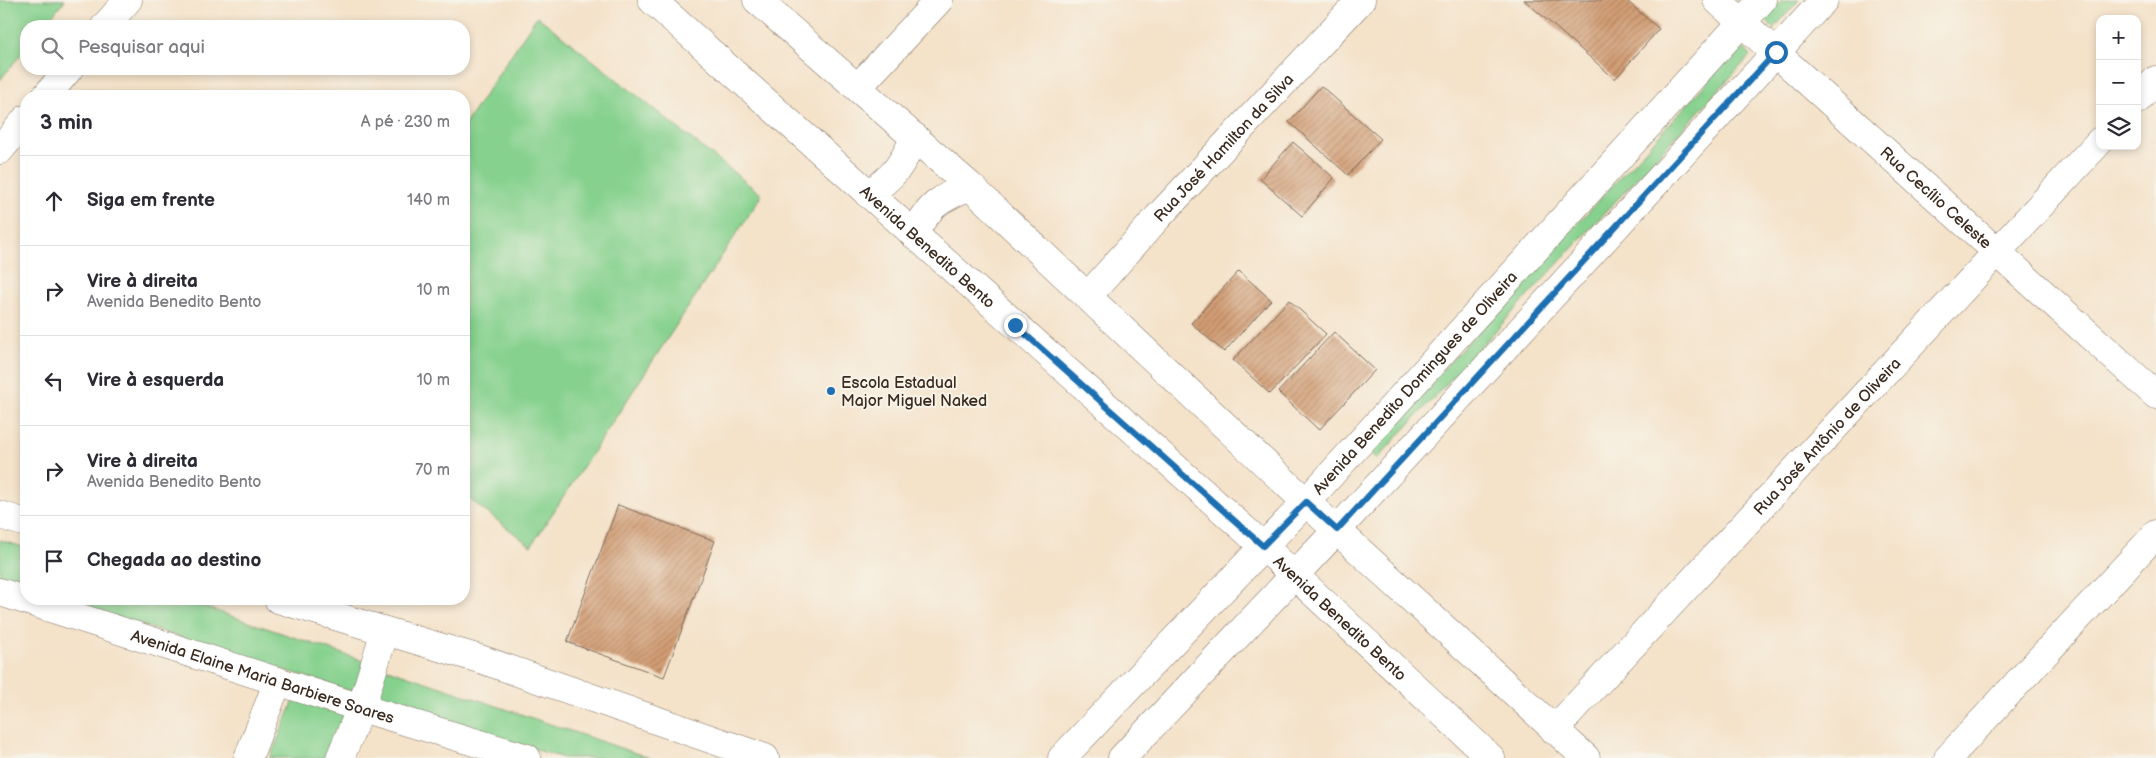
<!DOCTYPE html>
<html lang="pt">
<meta charset="utf-8">
<style>
body{margin:0;font-family:"Balsamiq Sans",sans-serif;background:#f7f7f7;color:#2b2b33}
.controls{position:absolute;right:15px;top:15px;display:grid;overflow:hidden;border-radius:10px;box-shadow:0 2px 8px #0003}
.controls button{width:45px;height:45px;display:grid;place-items:center;padding:0;border:0;border-bottom:1px solid #e1e1e2;background:#fff;color:#2b2b33;font:25px sans-serif}
.stop{position:absolute;width:15px;height:15px;margin:-11px;border:4px solid #1f6fb2;border-radius:50%;background:#fff}
.stop.end{background:#1f6fb2;border-color:#fff;box-shadow:0 1px 5px #0008}
.list{margin:0;padding:0;list-style:none}
h2{display:flex;justify-content:space-between;align-items:center;height:65px;margin:0;padding:0 20px;font-size:21px}
h2 small{font-size:16px;font-weight:400;color:#7c7c81}
.list li{display:grid;grid-template-columns:32px 1fr auto;gap:15px;align-items:center;box-sizing:border-box;height:90px;padding:0 20px;border-top:1px solid #e1e1e2}
.list b{display:block;font-size:19px;white-space:nowrap}
.list p{margin:0;font-size:16px;white-space:nowrap;color:#7c7c81}
.list em{font-size:16px;font-style:normal;color:#7c7c81}
.icon{flex:none;width:28px;height:28px;fill:none;stroke:currentColor;stroke-width:2;stroke-linecap:round;stroke-linejoin:round}
.map{position:relative;flex:none;width:2156px;height:758px;overflow:hidden}
.search{position:absolute;background:#fff;box-shadow:0 2px 8px #0003;left:20px;top:20px;width:450px;height:55px;display:flex;align-items:center;gap:12px;box-sizing:border-box;padding:0 18px;border-radius:20px;color:#7c7c81;font-size:19px}
.panel{position:absolute;background:#fff;box-shadow:0 2px 8px #0003;left:20px;top:90px;width:450px;height:515px;border-radius:20px}
.map>svg:first-child{display:block}
.green{fill:#86d18e;stroke:#607e56}
.building{fill:url(#building-hatch)}
.lines{fill:none;stroke-linecap:round;stroke-linejoin:round}
.minor-casing{stroke:#7c6a5a;stroke-width:29}
.tertiary-casing{stroke:#7c6a5a;stroke-width:29}
.minor{stroke:#fff;stroke-width:28}
.tertiary{stroke:#fff;stroke-width:28}
.route{stroke:#1f6fb2;stroke-width:6}
.poi-dot{fill:#1f6fb2;stroke:#f7f3e8;stroke-width:2}
.labels{text-anchor:middle;stroke-width:4;stroke-linejoin:round;paint-order:stroke}
.street-label{font-size:16px;fill:#3b2a1e;stroke:#f7f3e8}
.poi-label{font-size:16px;fill:#3b2a1e;stroke:#f7f3e8;text-anchor:start}
</style>
<div class="map">
<svg width="2156" height="758" viewBox="0 0 2156 758">
<defs>
<pattern id="building-hatch" width="6" height="6" patternUnits="userSpaceOnUse" patternTransform="scale(1.25)"><rect width="6" height="6" fill="#d29d74"/><path d="M-1 1l2-2M0 6l6-6M5 7l2-2" fill="none" stroke="#ac805f"/></pattern>
</defs>
<rect width="100%" height="100%" fill="#f7f3e8"/>
<filter id="ink" filterUnits="userSpaceOnUse"><feTurbulence type="fractalNoise" baseFrequency=".02" numOctaves="2"/><feDisplacementMap in="SourceGraphic" scale="10" xChannelSelector="R" yChannelSelector="G"/><feConvolveMatrix kernelMatrix="1 2 1 2 8 2 1 2 1" color-interpolation-filters="sRGB"/></filter>
<filter id="wash" filterUnits="userSpaceOnUse"><feTurbulence type="fractalNoise" baseFrequency=".0096" numOctaves="4" result="noise"/><feDisplacementMap in="SourceGraphic" scale="20" xChannelSelector="R" yChannelSelector="G"/><feGaussianBlur stdDeviation="1.12" result="paint"/><feColorMatrix in="noise" values="0 0 0 0 0 0 0 0 0 0 0 0 0 0 0 0 0 1.4 0 .05"/><feComposite in="paint" operator="in"/></filter>
<g filter="url(#wash)">
<rect width="100%" height="100%" fill="#f4e2c9"/>
<!-- green -->
<path class="green" d="M0,0h65l-21,26h-18v22l-26,32z
M1782,0h17l-25,28 -10,-9z
M537,16l225,179 -231,351 -67,-51v-369z
M1741,46l10,9 -375,405 -7,-10z
M0,540l26,8v40l-26,-8z
M59,599h122l469,159h-87z
M295,698l51,17 -19,43h-57z"/>
<g id="blocks">
<!-- building -->
<path class="building" d="M1524,0h102l33,29 -44,50z
M1321,86l60,53 -33,36 -59,-53z
M1293,142l41,36 -32,38 -42,-37z
M1239,271l32,29 -47,52 -33,-29z
M1289,300l37,34 -56,60 -37,-34z
M1334,332l41,38 -56,60 -41,-38z
M618,505l97,36 -51,136 -97,-35z"/>
</g>
</g>
<g filter="url(#ink)">
<use href="#blocks" fill-opacity="0" stroke="#7c6a5a" stroke-width="1"/>
<g class="lines">
<!-- minor casing -->
<g class="minor-casing">
<g id="minor">
<path id="s1" d="M1717,0l439,395"/>
<path d="M105,26l23,-26"/>
<path d="M858,87l81,-87"/>
<path d="M46,96l23,-27"/>
<path d="M2137,100l19,-20"/>
<path d="M0,150l26,-31"/>
<path id="s2" d="M1088,296l70,-79 203,-217"/>
<path id="s3" d="M1554,730l546,-589"/>
<path d="M1948,758l208,-224"/>
</g>
</g>
<!-- tertiary casing -->
<g class="tertiary-casing">
<g id="tertiary">
<path id="s4" d="M652,0l611,546 228,212"/>
<path d="M757,0l213,186 336,316 280,256"/>
<path d="M868,194c27,-18 33,-28 47,-57"/>
<path d="M913,234c19,-31 25,-34 57,-48"/>
<path d="M0,515l26,8"/>
<path id="s5" d="M0,592l361,116 166,50"/>
<path d="M278,599l205,61 282,98"/>
<path d="M248,758l30,-77"/>
<path d="M340,758l21,-50 24,-77"/>
<path id="s6" d="M1062,758l244,-256 456,-502"/>
<path d="M1122,758l215,-228 487,-530"/>
</g>
</g>
<!-- minor -->
<use href="#minor" class="minor"/>
<!-- tertiary -->
<use href="#tertiary" class="tertiary"/>
</g>
</g>
<g class="lines" filter="url(#ink)">
<!-- route -->
<path class="route" d="M1015,325l248,221 43,-44 31,28 439,-478"/>
</g>
<!-- markers -->
<circle class="poi-dot" cx="831" cy="391" r="5"/>
<g class="labels">
<!-- street labels -->
<g class="street-label">
<text dy="6" stroke="none"><textPath href="#s2" startOffset="201">Rua José Hamilton da Silva</textPath></text>
<text dy="6" stroke="none"><textPath href="#s1" startOffset="295">Rua Cecílio Celeste</textPath></text>
<text dy="6" stroke="none"><textPath href="#s4" startOffset="370">Avenida Benedito Bento</textPath></text>
<text dy="6" stroke="none"><textPath href="#s6" startOffset="515">Avenida Benedito Domingues de Oliveira</textPath></text>
<text dy="6" stroke="none"><textPath href="#s3" startOffset="401">Rua José Antônio de Oliveira</textPath></text>
<text dy="6" stroke="none"><textPath href="#s4" startOffset="925">Avenida Benedito Bento</textPath></text>
<text dy="6" stroke="none"><textPath href="#s5" startOffset="276">Avenida Elaine Maria Barbiere Soares</textPath></text>
</g>
<!-- poi labels -->
<g class="poi-label">
<text x="841" y="388">Escola Estadual<tspan x="841" dy="18">Major Miguel Naked</tspan></text>
</g>
</g>
</svg>
<div class="controls">
<button>+</button>
<button>−</button>
<button><svg class="icon" aria-label="layers" viewBox="0 0 24 24"><path d="M12 4l9 5-9 5-9-5zM3 14l9 5 9-5"/></svg></button>
</div>
<div class="stop" style="left:1776px;top:52px"></div>
<div class="stop end" style="left:1015px;top:325px"></div>
<div class="search"><svg class="icon" aria-label="search" viewBox="0 0 24 24"><circle cx="10" cy="10" r="6"/><path d="M15 15l6 6"/></svg>Pesquisar aqui</div>
<section class="panel">
<h2>3 min<small>A pé · 230 m</small></h2>
<ul class="list">
<li><svg class="icon" aria-label="ahead" viewBox="0 0 24 24"><path d="M12 20V5M6 11l6-6 6 6"/></svg><div><b>Siga em frente</b></div><em>140 m</em></li>
<li><svg class="icon" aria-label="right" viewBox="0 0 24 24"><path d="M7 20v-9h11M14 6l5 5-5 5"/></svg><div><b>Vire à direita</b><p>Avenida Benedito Bento</p></div><em>10 m</em></li>
<li><svg class="icon" aria-label="left" viewBox="0 0 24 24"><path d="M17 20v-9H6M10 6l-5 5 5 5"/></svg><div><b>Vire à esquerda</b></div><em>10 m</em></li>
<li><svg class="icon" aria-label="right" viewBox="0 0 24 24"><path d="M7 20v-9h11M14 6l5 5-5 5"/></svg><div><b>Vire à direita</b><p>Avenida Benedito Bento</p></div><em>70 m</em></li>
<li><svg class="icon" aria-label="arrive" viewBox="0 0 24 24"><path d="M6 21V4h12l-3 4 3 4H6"/></svg><div><b>Chegada ao destino</b></div></li>
</ul>
</section>
</div>
